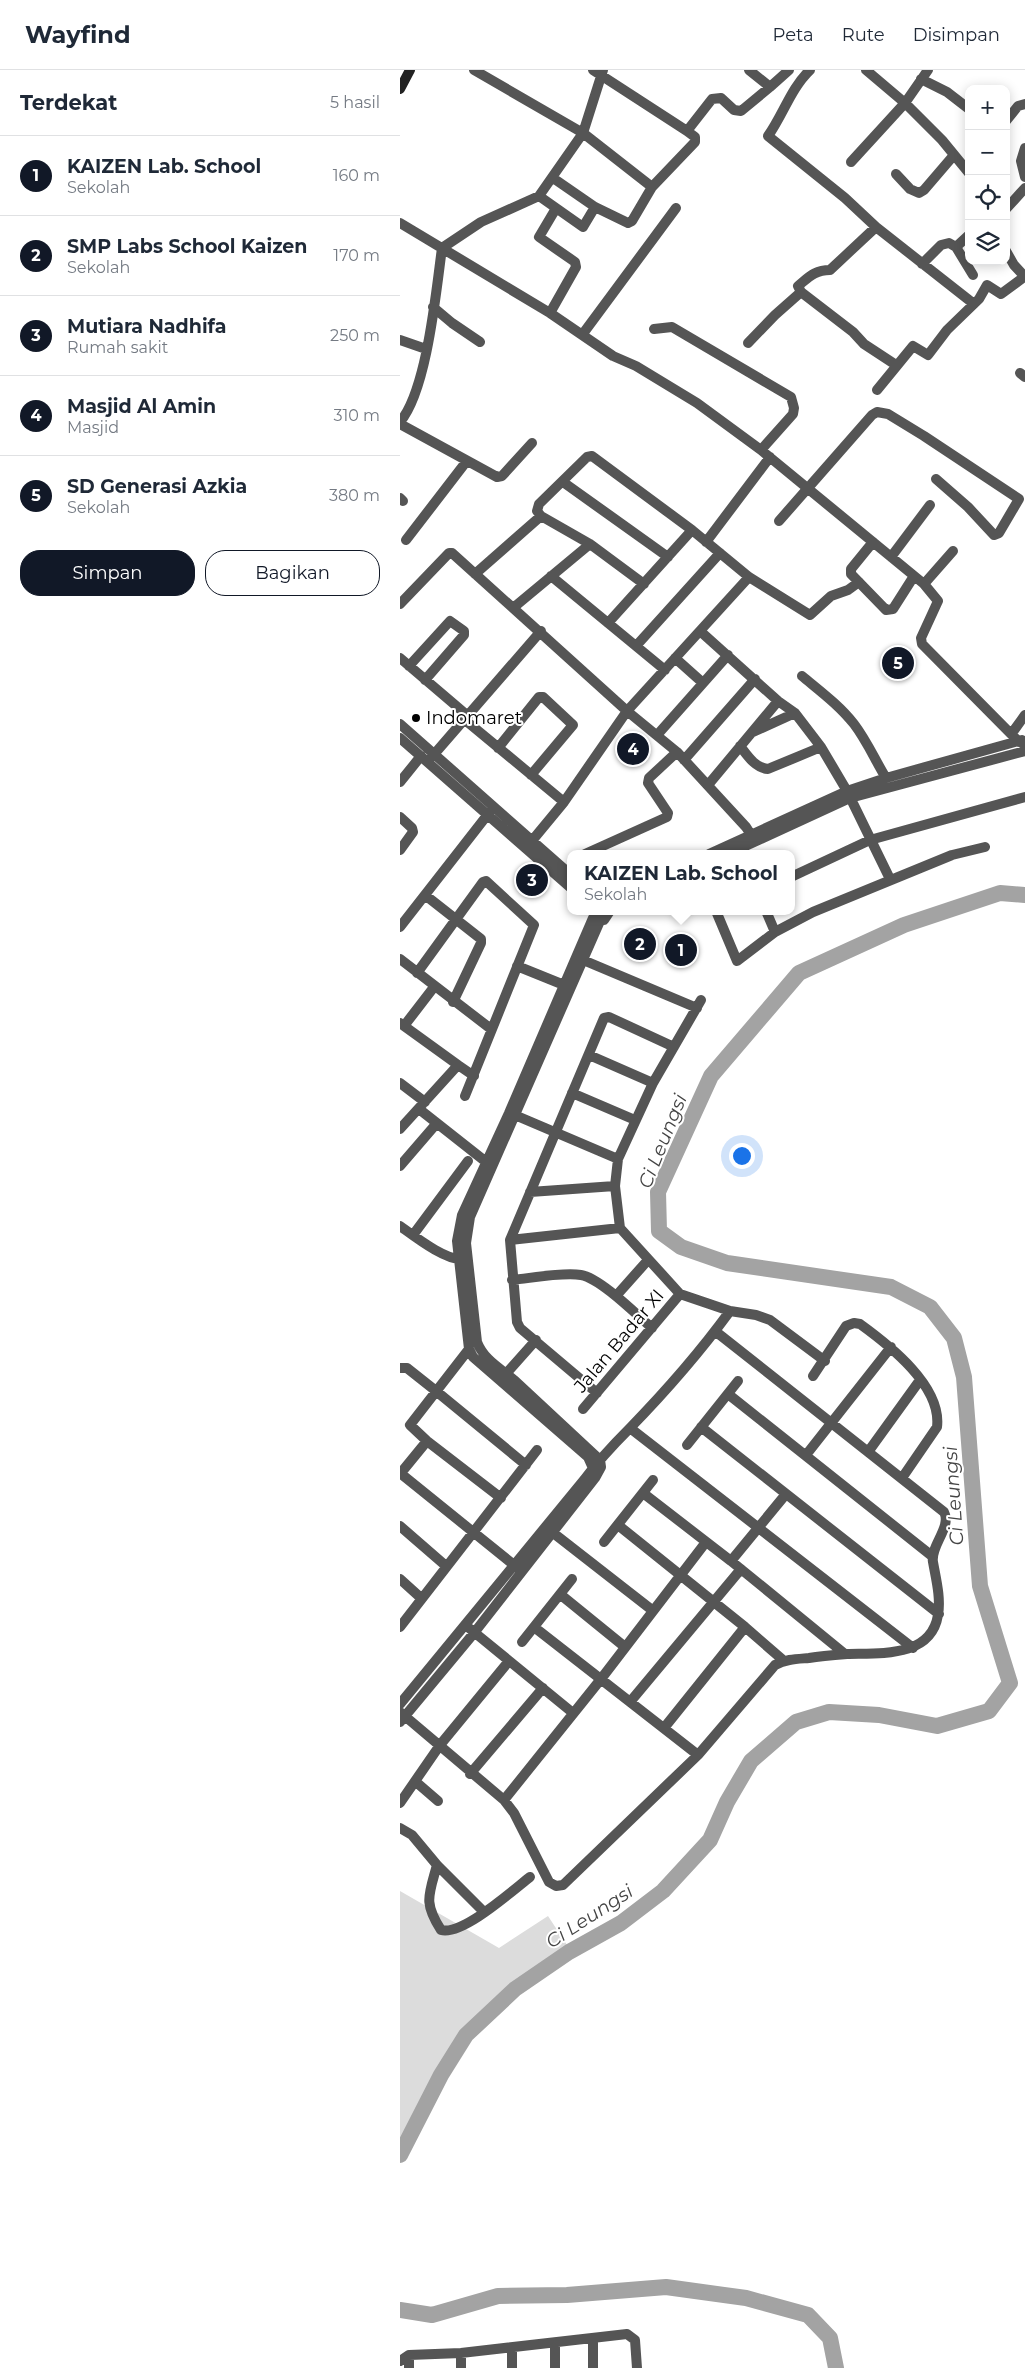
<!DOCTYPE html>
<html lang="id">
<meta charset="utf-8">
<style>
body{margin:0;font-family:Montserrat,sans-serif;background:#f2f2f3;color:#1f2937}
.controls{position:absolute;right:15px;top:15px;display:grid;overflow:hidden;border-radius:10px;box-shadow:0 2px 12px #0003}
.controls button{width:45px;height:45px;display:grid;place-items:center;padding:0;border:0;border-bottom:1px solid #e0e1e3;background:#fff;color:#1f2937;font:25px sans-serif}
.you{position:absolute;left:341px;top:1085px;width:18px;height:18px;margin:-12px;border:4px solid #fff;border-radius:50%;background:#1a73e8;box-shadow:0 0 0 8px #1a73e833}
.badge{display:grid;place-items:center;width:32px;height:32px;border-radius:50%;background:#111827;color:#fff;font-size:16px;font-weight:700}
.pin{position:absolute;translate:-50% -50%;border:2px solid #fff;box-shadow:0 1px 5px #0006}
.popup{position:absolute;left:167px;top:780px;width:228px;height:65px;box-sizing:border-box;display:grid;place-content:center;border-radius:10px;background:#fff;filter:drop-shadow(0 1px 4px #0005);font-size:16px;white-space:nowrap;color:#747a83}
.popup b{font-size:19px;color:#1f2937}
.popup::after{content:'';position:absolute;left:50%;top:100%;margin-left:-10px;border:10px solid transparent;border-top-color:#fff}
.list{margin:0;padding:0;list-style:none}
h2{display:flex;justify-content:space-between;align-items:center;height:65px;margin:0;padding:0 20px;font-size:21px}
h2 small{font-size:16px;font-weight:400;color:#747a83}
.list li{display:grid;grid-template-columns:32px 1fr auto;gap:15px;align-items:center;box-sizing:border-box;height:80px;padding:0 20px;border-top:1px solid #e0e1e3}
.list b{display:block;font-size:19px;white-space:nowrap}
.list p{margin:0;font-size:16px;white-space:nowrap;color:#747a83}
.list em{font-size:16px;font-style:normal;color:#747a83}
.actions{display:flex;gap:10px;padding:15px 20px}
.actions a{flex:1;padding:11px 0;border:1px solid #111827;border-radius:20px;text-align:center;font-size:18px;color:#111827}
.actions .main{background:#111827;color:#fff}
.icon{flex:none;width:28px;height:28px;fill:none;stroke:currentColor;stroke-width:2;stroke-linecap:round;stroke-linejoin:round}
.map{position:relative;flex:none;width:625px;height:2298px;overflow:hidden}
header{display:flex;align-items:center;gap:30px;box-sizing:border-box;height:70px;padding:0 25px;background:#fff;border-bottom:1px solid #e0e1e3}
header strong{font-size:24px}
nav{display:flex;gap:28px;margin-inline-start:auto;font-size:18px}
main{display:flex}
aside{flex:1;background:#fff}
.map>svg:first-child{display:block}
.green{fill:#dcdcdc}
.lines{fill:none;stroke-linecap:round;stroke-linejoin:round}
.river{stroke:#a3a3a3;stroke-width:16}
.minor{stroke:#555;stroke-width:10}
.secondary{stroke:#222;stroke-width:10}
.poi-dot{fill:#000;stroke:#fff;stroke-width:2}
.labels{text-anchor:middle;stroke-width:4;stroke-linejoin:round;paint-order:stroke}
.poi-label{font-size:18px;fill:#000;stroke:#fff;text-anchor:start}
.street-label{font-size:18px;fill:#000;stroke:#fff}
.water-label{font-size:19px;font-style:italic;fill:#444;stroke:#fff}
</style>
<header>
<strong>Wayfind</strong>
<nav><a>Peta</a><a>Rute</a><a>Disimpan</a></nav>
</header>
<main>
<aside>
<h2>Terdekat<small>5 hasil</small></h2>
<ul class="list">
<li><span class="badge">1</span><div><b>KAIZEN Lab. School</b><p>Sekolah</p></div><em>160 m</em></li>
<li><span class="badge">2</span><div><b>SMP Labs School Kaizen</b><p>Sekolah</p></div><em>170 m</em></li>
<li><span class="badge">3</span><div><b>Mutiara Nadhifa</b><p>Rumah sakit</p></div><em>250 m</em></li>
<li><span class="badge">4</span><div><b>Masjid Al Amin</b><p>Masjid</p></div><em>310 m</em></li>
<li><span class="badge">5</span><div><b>SD Generasi Azkia</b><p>Sekolah</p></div><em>380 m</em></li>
</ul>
<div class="actions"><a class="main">Simpan</a><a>Bagikan</a></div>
</aside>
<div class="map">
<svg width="625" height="2298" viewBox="0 0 625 2298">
<rect width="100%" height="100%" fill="#fff"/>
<!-- green -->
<path class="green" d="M0,1821l99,57 49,-32 23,35 -56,38 -49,46 -32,53 -34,68z"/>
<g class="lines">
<!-- river -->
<path class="river" d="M0,2085l41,-80 25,-40 49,-46 54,-37 52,-29 42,-32 47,-51 17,-38 24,-41 45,-39 33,-10 50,3 58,11 52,-15 21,-28 -30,-97 -16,-209 -10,-39 -24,-31 -39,-20 -164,-24 -46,-16 -22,-16 -1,-39 53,-116 88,-103 105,-48 96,-32 25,2
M0,2240l32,5 66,-19 69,-1 99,-8 80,11 62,17 22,23 6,30"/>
<!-- minor -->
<path class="minor" d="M74,0l109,63 69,54
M349,0l21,17 19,-17
M410,0c-19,18 -27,45 -42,66l77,62 31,29
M466,0l39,33 37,37 27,33
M521,9l26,13 22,17
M606,51l12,-15 7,-2
M287,61l25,-32 9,-1 13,12 7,1 29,-24
M625,78l-4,13 4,16
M451,92l54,-59 23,-33
M496,104l14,15 9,4 5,-3 30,-35
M153,108l42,29 33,16 4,-2 20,-34 43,-45v-5l-8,-6 -94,-61
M139,126l44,31 12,-20
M606,139l19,-21
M0,153l150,90 63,43 23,10 61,37 64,47 163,134 14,17 -17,37 1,6 96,97 7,4
M569,165l-13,12 17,28
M606,181l8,14 11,12
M522,194l19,-19 8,-2 7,4
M33,237l19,16 28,19
M150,243l26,-46 -1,-5 -36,-25 16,-27
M254,259l18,-2 119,70 3,11 -1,6 -32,36
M182,265l94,-127
M0,270l26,9
M348,273l27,-28 26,-23
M496,295l-32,-21 -11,-12 -52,-40 -3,-6c11,-9 17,-16 32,-16l46,-43 98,77
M620,303l5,4
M477,320l36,-44 15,9 19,-25 32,-31 8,-14 14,9 23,-17
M0,352c27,-32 36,-130 42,-174l39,-26 58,-26 44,-63 20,-63
M0,354l97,53 5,-1 30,-33
M163,412l105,75
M0,428l3,3
M141,446l-4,-5 2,-7 48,-47 5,-1 100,74 57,47 61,38 21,-19 17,-6 11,-8
M379,451l93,-106 5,-3 11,2 36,22 95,63 -20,34 -5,2 -26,-28 -32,-28
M6,470l60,-78
M306,472l64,-85
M473,472l-22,27v5l35,36 7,-1 21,-33
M491,487l39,-52
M75,504l66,-58 49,28 54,40
M151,506l114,94
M524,514l29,-33
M0,534l49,-51h3l175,158 50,41 69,75 9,14
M113,538l77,-64
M208,553l84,-93
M300,561l78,70 17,12 26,34 26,44 43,88
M236,576l84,-93
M0,588l68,58
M275,588l28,25
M9,596l41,-45 14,10v4l-39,45
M402,606c18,15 37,29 52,48 13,17 21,36 32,54
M65,650l99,82
M0,654l171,151
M353,662l42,-19
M612,663l13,-18
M258,664l70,-79
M0,668l171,150
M340,676c7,9 15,22 28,23l53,-22
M98,678l41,-51h4l30,28 -42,50
M30,689l111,-128
M284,690l71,-81
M0,712l21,-26
M308,715l70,-84
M0,747l12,11 1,4 -13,18
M126,778l38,-46 63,-91 122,-134
M185,784l82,-37 1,-4 -20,-30 1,-5 28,-26
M309,784l138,-63 39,-13 136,-38
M328,784l122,-56 175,-47
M391,807l79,-37 155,-43
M25,825l56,44v4l-28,59
M316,841l21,50 38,-29 38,-20 139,-57 33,-8
M366,841l9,21
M196,850h8l6,-9
M0,857l92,-118
M0,889l91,70
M183,890l114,48
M117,896l52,21
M17,903l66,-91 3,-1 48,44 -69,171
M301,930l-48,83 -35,76 -3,27 5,42 60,66 50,17 26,4 14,5 55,41
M0,953l58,42
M4,956l30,-39
M189,985l64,28
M0,1013l25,19
M172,1023l63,27
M19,1039l71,56
M110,1043l108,46
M0,1059l58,-64 16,11
M0,1096l37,-43
M130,1122l85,-6
M0,1156c14,10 47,36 64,33
M13,1165l55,-74
M110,1170l110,-12
M112,1210c20,-2 50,-8 69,-5 19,3 56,40 71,53
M216,1226l32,-36
M69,1279l-59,76 17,16 74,57
M0,1298h7l29,23 90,74
M413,1306l33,-50 8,-3 6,1c29,21 82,62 77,103l-35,51
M103,1307l33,-37
M197,1323l-77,-65 -3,-6 -7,-82 94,-222 5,-1 65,30
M328,1324l204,162
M183,1339l97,-115
M301,1357l238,187
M230,1358l283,220
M287,1375l51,-64
M468,1382l52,-72
M406,1385l85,-108
M192,1396l-4,-9 -115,-100 -4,-8 -12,-108 5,-26 47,-102 84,-195
M0,1403l119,96
M0,1404l27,-33
M243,1423l88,68 114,93
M218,1455l127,102 38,33
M0,1456l46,40
M152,1462l100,78
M204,1472l49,-62
M331,1491l55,-67
M0,1509l21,19
M161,1525l64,52
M0,1557l137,-177
M134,1557l164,128
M69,1558l104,85
M122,1572l50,-63
M230,1632l111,-133
M0,1634l184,-224c14,-19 29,-35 46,-52 35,-36 70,-76 100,-117
M0,1642l104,88 10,13 35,69 7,4 7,-1 135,-130 77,-90c11,-6 22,-6 34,-7 12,-2 25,-3 38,-4 33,-1 84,4 91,-39 3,-17 -2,-36 -5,-53 -3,-16 19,-35 11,-50l-229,-181
M0,1652l74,-89 121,-155 6,-11 -1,-7c-29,-27 -57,-53 -86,-80 -14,-12 -30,-20 -37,-38l-11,-99 4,-26 130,-296
M264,1658l81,-101
M70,1704l73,-86
M16,1712l22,19
M104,1730l97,-121 105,-137
M0,1733l40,-58 69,-84
M0,1758l12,7 25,30c-8,30 -14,37 4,65 21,6 71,-39 89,-53
M37,1795l47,47
M155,2273v25
M112,2278v20
M61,2283v15
M9,2285v13
M0,2291l9,-6 52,-2 166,-19 8,6 2,28
M193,2298v-30"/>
<!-- secondary -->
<path class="secondary" d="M0,19l10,-19"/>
</g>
<!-- markers -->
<circle class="poi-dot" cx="16" cy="648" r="5"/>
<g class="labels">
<!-- poi labels -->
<g class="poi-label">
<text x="26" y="654">Indomaret</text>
</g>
<!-- street labels -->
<g class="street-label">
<text transform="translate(219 1271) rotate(-50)" y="6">Jalan Badar XI</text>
</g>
<!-- water labels -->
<g class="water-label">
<text transform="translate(262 1071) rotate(-68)" y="7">Ci Leungsi</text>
<text transform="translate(553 1426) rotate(-94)" y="7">Ci Leungsi</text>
<text transform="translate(189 1846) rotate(-33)" y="7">Ci Leungsi</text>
</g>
</g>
</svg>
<div class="controls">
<button>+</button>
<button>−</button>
<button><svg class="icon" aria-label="locate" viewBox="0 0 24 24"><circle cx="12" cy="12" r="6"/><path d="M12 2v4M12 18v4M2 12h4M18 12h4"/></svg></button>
<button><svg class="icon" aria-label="layers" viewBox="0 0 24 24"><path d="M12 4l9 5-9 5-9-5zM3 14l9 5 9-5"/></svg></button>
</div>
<div class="you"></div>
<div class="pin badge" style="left:281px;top:880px">1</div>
<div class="popup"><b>KAIZEN Lab. School</b>Sekolah</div>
<div class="pin badge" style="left:240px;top:874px">2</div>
<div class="pin badge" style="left:132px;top:810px">3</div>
<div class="pin badge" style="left:233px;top:679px">4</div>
<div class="pin badge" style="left:498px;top:593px">5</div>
</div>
</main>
